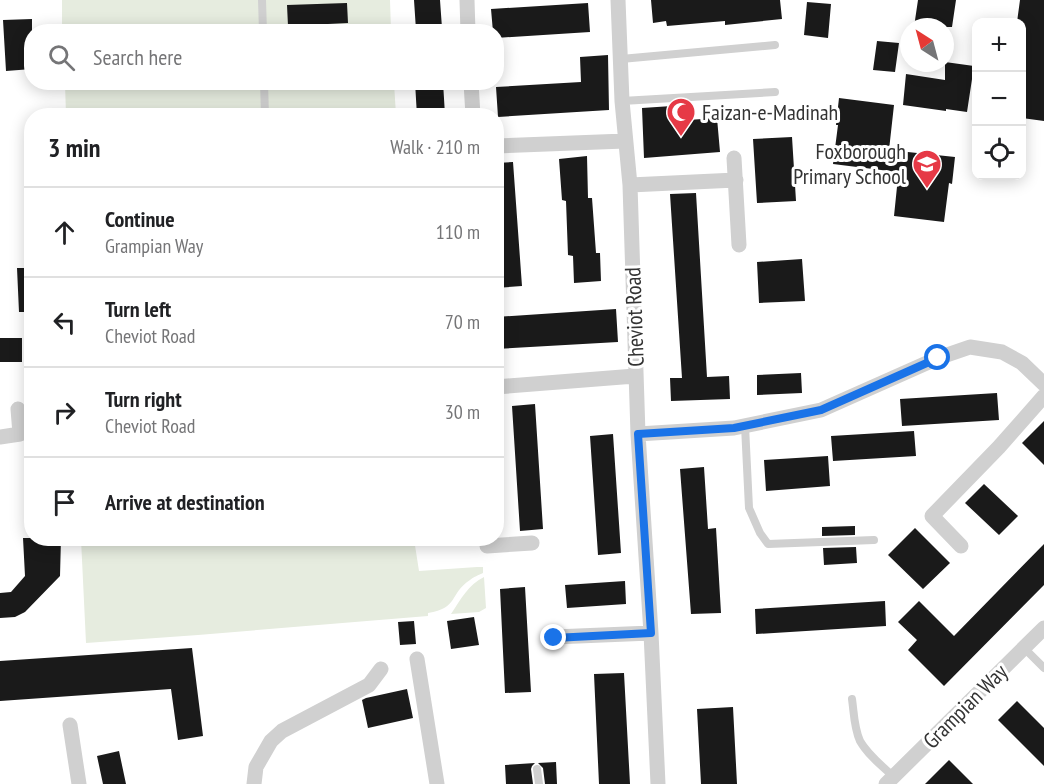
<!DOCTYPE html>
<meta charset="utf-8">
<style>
body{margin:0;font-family:"PT Sans Narrow",sans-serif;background:#f2f2f2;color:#202124}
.controls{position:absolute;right:18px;top:18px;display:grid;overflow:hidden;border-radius:12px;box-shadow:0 3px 15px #0003}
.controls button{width:54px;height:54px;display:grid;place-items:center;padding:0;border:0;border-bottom:2px solid #e0e0e0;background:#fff;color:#202124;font:30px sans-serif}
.compass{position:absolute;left:900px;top:18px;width:54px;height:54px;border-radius:50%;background:#fff;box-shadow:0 3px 15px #0003;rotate:324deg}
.stop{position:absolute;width:18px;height:18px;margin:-14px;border:4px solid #1a73e8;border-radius:50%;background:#fff}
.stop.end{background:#1a73e8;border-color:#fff;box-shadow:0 2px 6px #0008}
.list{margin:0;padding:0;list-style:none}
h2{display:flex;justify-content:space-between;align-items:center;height:78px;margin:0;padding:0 24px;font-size:26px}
h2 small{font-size:20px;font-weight:400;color:#757577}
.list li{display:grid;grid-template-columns:39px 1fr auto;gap:18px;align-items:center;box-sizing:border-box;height:90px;padding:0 24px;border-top:2px solid #e0e0e0}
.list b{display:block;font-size:22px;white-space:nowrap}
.list p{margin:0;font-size:20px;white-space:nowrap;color:#757577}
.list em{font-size:20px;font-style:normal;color:#757577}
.icon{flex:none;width:33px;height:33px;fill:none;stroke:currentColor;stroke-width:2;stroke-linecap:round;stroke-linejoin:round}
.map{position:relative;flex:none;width:1044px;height:784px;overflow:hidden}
.search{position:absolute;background:#fff;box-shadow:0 3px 15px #0003;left:24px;top:24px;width:480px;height:66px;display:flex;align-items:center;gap:15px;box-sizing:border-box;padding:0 21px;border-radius:24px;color:#757577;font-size:22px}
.panel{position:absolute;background:#fff;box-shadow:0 3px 15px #0003;left:24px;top:108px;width:480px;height:438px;border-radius:24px}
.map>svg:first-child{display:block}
.green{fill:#e6ecdf}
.building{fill:#1a1a1a}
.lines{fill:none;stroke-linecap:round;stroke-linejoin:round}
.lane{stroke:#d0d0d0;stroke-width:8}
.street{stroke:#d0d0d0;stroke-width:15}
.route{stroke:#1a73e8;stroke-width:8}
.labels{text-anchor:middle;stroke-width:6;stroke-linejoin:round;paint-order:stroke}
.poi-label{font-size:22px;fill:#333;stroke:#fff;text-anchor:start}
.street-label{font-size:22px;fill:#333;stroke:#fff}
</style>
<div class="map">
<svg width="1044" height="784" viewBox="0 0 1044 784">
<rect width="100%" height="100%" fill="#fff"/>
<!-- green -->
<path class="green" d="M62,0h328l1,31 -329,1z
M65,83h329l2,32h-330z
M81,539h333l5,32 58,-4h6v6c-4,2 -10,4 -13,7 -21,14 -11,28 -42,33v3l-230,19 -112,8z
M484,577l2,31 -7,4 -28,2c10,-15 17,-29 33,-37z"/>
<!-- building -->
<path class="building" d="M414,0h26l2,28 -26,2z
M651,0h129l2,19 -57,6v-4l-58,5 -1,-5 -13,2z
M918,0h38l-4,27h-38z
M1020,0h24v121l-22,-3v-96h-5z
M807,2l24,2 -3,34 -24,-3z
M347,3l1,20 -60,3 -1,-21z
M588,3l2,29 -94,6v-6h-3l-2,-23z
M32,19v50l-26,2 -3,-51z
M877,41l22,2 -4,29 -22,-2z
M608,55l1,55 -111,7 -2,-30 85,-5 -1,-25z
M945,62l29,4 -7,46 -21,-3v2l-43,-6 3,-31 39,6z
M415,82h28l2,33 -28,1z
M839,98l55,7 -5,45 66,7 -3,27 -3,-1 -5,39 -50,-6 4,-39h-2l1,-5 -64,-8 5,-39h-2z
M672,106l1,15 44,-3 3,34 -76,6 -2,-50z
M792,137l4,64 -39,2 -4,-64z
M587,156l1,42h4l4,55h4l1,28 -27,2 -1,-27 -5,-1 -2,-54 -4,-1 -3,-41z
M513,162l9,124 -26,2v-125z
M696,193l11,184 22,-1 1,23 -59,2 -1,-23h12l-12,-184z
M802,259l3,42 -46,2 -2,-41z
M17,268h15v44h-13z
M616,309l2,33 -122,7v-32z
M0,338h22v24h-22z
M801,373l1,20 -45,2v-20z
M997,393l2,27 -97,6 -2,-27z
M535,404l8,125 -23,2 -8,-125z
M1044,421v44l-22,-22z
M914,431l2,25 -83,5 -2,-25z
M613,434l8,119 -23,2 -8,-119z
M828,456l2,30 -64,5 -2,-31z
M704,467l4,62 8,-1 5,85 -30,1 -11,-145z
M984,484l34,32 -19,19 -34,-32z
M855,526v9l-33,1v-9z
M915,528l35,35 -27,26 -35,-34z
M23,538h38l-1,38 -35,36 -10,5 -15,1v-25l11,-1 14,-16z
M1044,544v41l-100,101 -36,-36 9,-10 -19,-18 21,-21 35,35z
M856,547l1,16 -33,2 -1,-17z
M625,581l1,23 -59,4 -2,-23z
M525,587l6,105 -26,1 -5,-104z
M885,601l1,25 -130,8 -1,-25z
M474,617l5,28 -28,4 -4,-28z
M414,621l2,23 -16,1 -2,-23z
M192,648l11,88 -25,4 -7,-51 -171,12v-40z
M624,673l6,111h-31l-5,-110z
M407,689l6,29 -45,10 -6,-28 4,-2z
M1017,701l27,27v38l-46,-46z
M733,707l4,77h-36l-4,-75z
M119,751l7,33h-23l-6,-28z
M949,760l24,24h-48z
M556,762l1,22h-12l-2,-16 -5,-5z
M535,763l-3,3 -1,3 2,15h-27l-1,-19z"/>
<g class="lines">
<!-- lane -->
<path class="lane" d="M262,0l1,32
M621,59l154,-14
M264,82l1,34
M622,101l153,-9
M745,426l4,82 11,25 8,11 106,-4
M1024,648l20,20
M852,699c2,14 2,29 8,42 8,14 22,25 33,35
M537,769l2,15"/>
<!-- street -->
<path class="street" d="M467,0l1,32
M618,0l4,101 8,84 8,249 13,199 7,151
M471,82l2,34
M496,146l129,-5
M734,158l5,87
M630,185l106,-5
M496,387l139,-11
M638,434l96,-6 87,-18 117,-52 32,-11 32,5 20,11 22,21
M0,437l20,-3 -2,-25
M487,538v8l45,-3
M961,546l-29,-30 67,-69 45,-51
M554,637l97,-4
M417,659l20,125
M70,725l9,59
M254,784l2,-17 15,-26 11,-10 87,-46 12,-16
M886,784l158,-156"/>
</g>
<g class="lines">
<!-- route -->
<path class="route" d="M554,638l97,-5 -13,-199 96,-6 87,-18 117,-52"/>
</g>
<!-- icons -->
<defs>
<g id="mosque-pin" transform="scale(1.5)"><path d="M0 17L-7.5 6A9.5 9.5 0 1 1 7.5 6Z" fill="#e63946" stroke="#fff"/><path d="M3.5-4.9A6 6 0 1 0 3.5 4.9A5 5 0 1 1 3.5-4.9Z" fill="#fff"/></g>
<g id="school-pin" transform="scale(1.5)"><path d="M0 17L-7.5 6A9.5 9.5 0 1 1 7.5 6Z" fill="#e63946" stroke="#fff"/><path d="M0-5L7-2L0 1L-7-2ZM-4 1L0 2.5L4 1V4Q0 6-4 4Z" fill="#fff"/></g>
</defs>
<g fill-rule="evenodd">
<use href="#mosque-pin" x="681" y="112"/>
<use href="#school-pin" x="927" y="164"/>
</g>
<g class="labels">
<!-- poi labels -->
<g class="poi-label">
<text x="702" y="120">Faizan-e-Madinah</text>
<text x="906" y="159" text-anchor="end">Foxborough<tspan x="906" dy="25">Primary School</tspan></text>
</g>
<!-- street labels -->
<g class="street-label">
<text transform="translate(634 317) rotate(-92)" y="8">Cheviot Road</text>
<text transform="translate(965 706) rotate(-45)" y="8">Grampian Way</text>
</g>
</g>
</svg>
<div class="controls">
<button>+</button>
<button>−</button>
<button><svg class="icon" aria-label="locate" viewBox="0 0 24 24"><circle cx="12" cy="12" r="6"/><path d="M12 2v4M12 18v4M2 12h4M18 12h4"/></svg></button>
</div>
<svg class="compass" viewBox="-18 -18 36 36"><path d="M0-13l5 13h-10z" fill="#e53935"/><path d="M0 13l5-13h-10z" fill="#757577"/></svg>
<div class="stop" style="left:938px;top:358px"></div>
<div class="stop end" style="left:554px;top:638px"></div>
<div class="search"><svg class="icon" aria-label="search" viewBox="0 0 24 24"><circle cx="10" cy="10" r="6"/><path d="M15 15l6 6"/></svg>Search here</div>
<section class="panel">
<h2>3 min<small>Walk · 210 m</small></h2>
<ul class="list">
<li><svg class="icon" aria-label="ahead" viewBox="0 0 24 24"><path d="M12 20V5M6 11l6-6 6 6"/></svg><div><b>Continue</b><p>Grampian Way</p></div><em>110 m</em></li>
<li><svg class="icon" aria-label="left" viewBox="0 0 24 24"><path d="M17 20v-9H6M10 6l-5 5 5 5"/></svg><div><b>Turn left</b><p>Cheviot Road</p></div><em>70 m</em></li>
<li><svg class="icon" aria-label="right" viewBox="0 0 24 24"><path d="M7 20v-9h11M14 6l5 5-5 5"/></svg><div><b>Turn right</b><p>Cheviot Road</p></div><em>30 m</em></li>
<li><svg class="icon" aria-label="arrive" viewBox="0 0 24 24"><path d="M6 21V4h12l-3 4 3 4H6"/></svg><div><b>Arrive at destination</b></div></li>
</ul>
</section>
</div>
